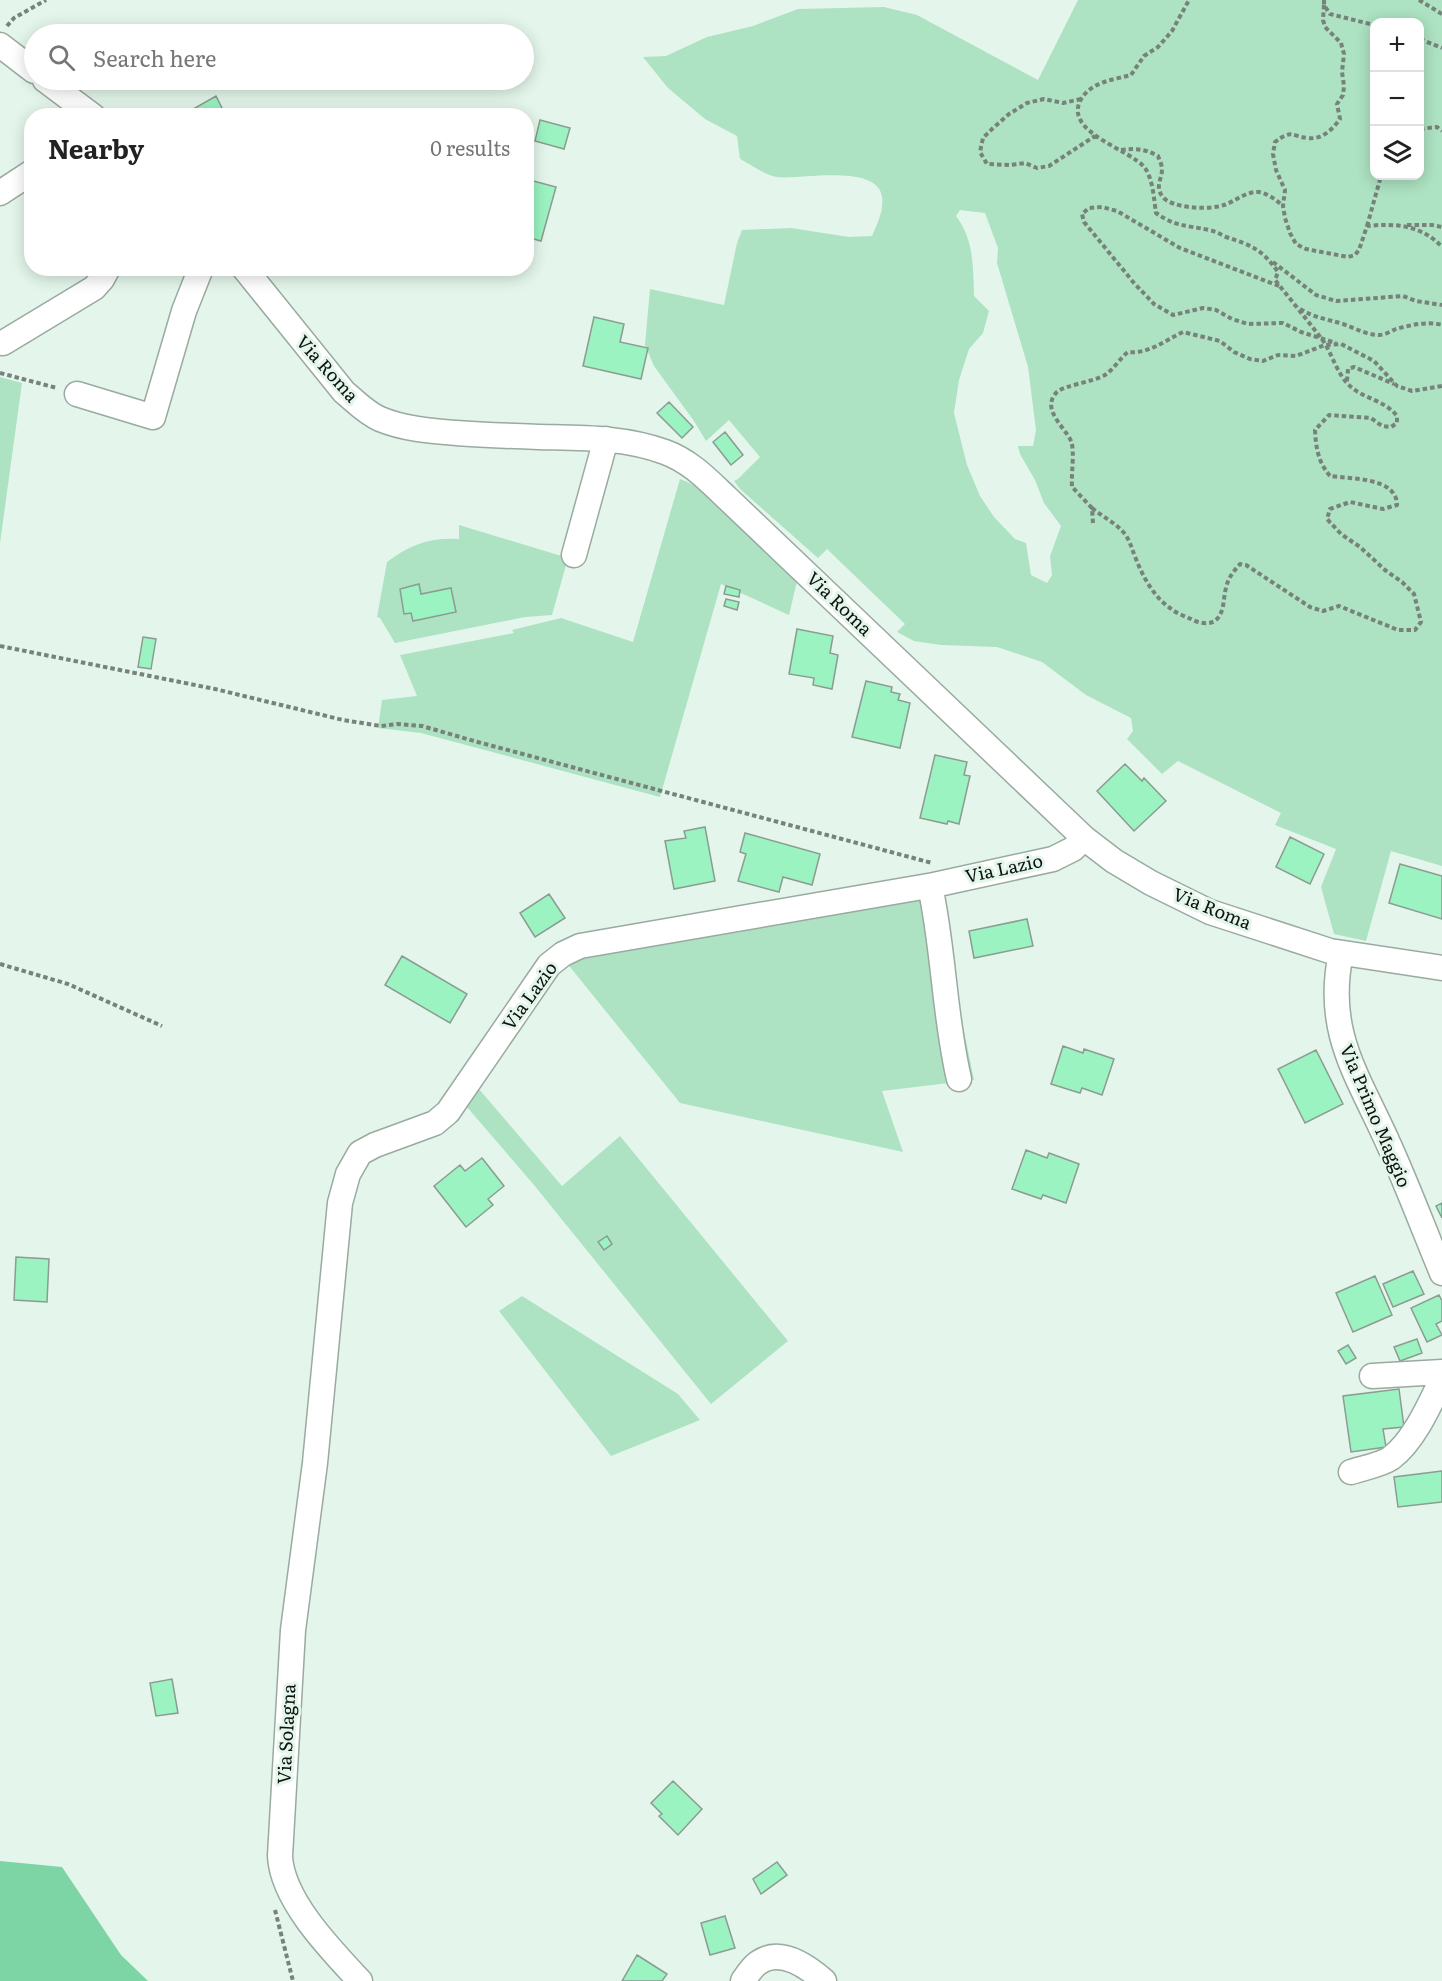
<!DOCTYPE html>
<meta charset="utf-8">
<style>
body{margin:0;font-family:Literata,serif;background:#f2f2f2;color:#222}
.controls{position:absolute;right:18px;top:18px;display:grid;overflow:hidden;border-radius:12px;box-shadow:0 3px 15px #0003}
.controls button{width:54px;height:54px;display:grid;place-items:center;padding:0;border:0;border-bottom:2px solid #e0e0e0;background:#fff;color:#222;font:30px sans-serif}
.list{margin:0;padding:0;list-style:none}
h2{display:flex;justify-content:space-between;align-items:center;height:78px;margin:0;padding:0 24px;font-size:26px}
h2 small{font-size:20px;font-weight:400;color:#767676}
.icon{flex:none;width:33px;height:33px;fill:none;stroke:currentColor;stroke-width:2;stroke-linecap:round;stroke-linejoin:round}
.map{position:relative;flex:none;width:1442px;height:1981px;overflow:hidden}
.search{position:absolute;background:#fff;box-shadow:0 3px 15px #0003;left:24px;top:24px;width:510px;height:66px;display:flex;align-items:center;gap:15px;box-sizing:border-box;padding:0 21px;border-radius:33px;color:#767676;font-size:22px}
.panel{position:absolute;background:#fff;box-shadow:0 3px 15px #0003;left:24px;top:108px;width:510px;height:168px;border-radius:24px}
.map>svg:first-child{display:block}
.green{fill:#ade2c2;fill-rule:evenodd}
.forest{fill:#7dd4a4}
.building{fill:#9bf3c1;stroke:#8b9c91;stroke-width:1.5}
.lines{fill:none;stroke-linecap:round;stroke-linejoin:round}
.minor-casing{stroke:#99aaa0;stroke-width:27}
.path{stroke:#77827b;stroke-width:4;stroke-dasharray:4.5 3;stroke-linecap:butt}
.minor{stroke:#fff;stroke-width:24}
.labels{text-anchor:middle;stroke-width:6;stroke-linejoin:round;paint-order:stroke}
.street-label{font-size:18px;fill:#0d130f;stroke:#e4f6eb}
</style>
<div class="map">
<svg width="1442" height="1981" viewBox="0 0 1442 1981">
<rect width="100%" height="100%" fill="#e4f6eb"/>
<!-- green -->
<path class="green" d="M1078,0h364v866l-51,-15 -25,90 -32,-7 -13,-47 15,-38 -61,-24 6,-12 -103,-52 -16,13 -35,-35 6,-8 -2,-13 -45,-23 -44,-33 -45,-15 -56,-2 -27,-4 -17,-9 8,-8 -78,-75 -9,9 -78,-69 -6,-8 4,-2 22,-22 -31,-37 -23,21 -12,-20 -40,-55 -9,-21 5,-56 74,16 13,-62 5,-13 49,-2 58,9 23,-1c5,-12 12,-25 10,-39 -4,-34 -83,-17 -105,-20 -12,-2 -27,-13 -37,-18l-3,-23 -32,-17 -37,-31 -25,-31 23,-1 41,-19 46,-11 45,-17 86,-2 33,8 121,65zM1374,22h46v154h-46zM960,210l25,3 13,35 -1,15 31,104 8,63 -3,16h-15l2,8 15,26 9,23 17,23 -11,30 2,19 -5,8 -16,-8 -5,-32 -11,-4 -21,-22 -14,-21 -13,-31 -13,-52 5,-33 10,-31 14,-16 6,-22 -15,-15c-1,-30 0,-56 -18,-80z
M0,377l22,6 -22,160z
M680,479l14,6 104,92 -9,38 -68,-31 -61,213 -239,-64 -43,-5 4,-28 35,-4 -17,-41 114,-22 -2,-3 49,-12 72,24z
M459,525l109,33 -16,57 -27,2 -130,26 -15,-25 -3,-1 10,-55c22,-17 43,-25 72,-23z
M935,889l39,191 -92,11 21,61 -223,-49 -114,-141 20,-13z
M478,1088l84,98 58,-50 168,205 -77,63 -177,-219 -67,-78z
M522,1296l156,98 22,26 -89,36 -112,-145z"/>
<!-- forest -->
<path class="forest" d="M0,1861l62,6 59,88 27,26h-148z"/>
<!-- building -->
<path class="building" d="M216,96l10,20h-45z
M540,120l30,8 -6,21 -29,-8z
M526,179l30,8 -15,54 -15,-4z
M594,317l30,7 -4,18 28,6 -7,31 -58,-13z
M669,402l24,25 -11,11 -25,-25z
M725,432l18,23 -12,10 -18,-23z
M419,584l2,10 30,-6 5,24 -43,9 -2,-8 -7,1 -4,-25z
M726,586l14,4 -1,7 -15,-3z
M726,599l13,3 -2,8 -13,-4z
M797,629l36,7 -3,17 8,2 -6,34 -19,-4 1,-7 -25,-4z
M143,637l13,2 -5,30 -13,-2z
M866,681l26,6 -1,5 9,2 -2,6 12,3 -10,45 -48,-11z
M935,755l32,7 -3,13 6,1 -11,48 -11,-3 -1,3 -27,-6z
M1125,764l17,17 2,-3 22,23 -32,30 -37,-40z
M705,827l10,54 -41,8 -9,-48 21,-3 -2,-7z
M745,833l75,21 -8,31 -29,-8 -4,15 -41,-11 8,-27 -6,-2z
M1290,837l34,17 -14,30 -34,-17z
M1400,864l42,12v43l-53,-16z
M549,894l16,24 -30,19 -15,-24z
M1027,919l6,27 -59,12 -5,-27z
M402,956l65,38 -17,29 -65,-38z
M1063,1046l20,7 1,-4 30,10 -12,36 -20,-7 -2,5 -29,-9z
M1316,1050l27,54 -38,19 -27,-54z
M1026,1150l21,8 2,-5 30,11 -13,39 -23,-8 -2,4 -29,-10z
M482,1158l22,28 -16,13 5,6 -27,22 -32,-41 26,-21 5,6z
M1442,1203v15l-6,-12z
M607,1236l5,8 -8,6 -6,-8z
M16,1257l33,2 -2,43 -33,-2z
M1413,1271l11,23 -31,13 -10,-23z
M1375,1276l17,39 -39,17 -17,-39z
M1439,1295l3,6v20l-6,3 6,11 -15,7 -16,-34z
M1417,1339l5,14 -22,8 -6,-14z
M1348,1345l8,13 -10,6 -8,-13z
M1399,1389l5,38 -21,2 3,18 -35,5 -8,-56z
M1442,1471v31l-44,5 -4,-30z
M172,1679l6,34 -22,3 -6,-33z
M673,1781l29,28 -24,26 -19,-19 3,-2 -11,-11z
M777,1862l10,13 -26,19 -8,-15z
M725,1916l10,32 -25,7 -9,-32z
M637,1955l30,19 -5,7h-40z"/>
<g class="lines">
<!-- minor casing -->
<g class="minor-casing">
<path id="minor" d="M0,45l34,26
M45,80l48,36
M0,193l32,-21
M244,268l100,124c11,9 22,21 36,27 24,10 51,12 76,14 28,2 55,3 83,4 43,1 85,0 126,15 25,9 43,28 62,46l357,340 30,23 37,22 59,29 120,39 112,17
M3,343l91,-55 8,-9 6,-11
M77,394l76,23 31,-106 17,-43
M574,555l32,-116
M930,886c14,64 14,129 29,193
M1341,953c-17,80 18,124 48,192 19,42 35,85 53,128
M1372,1376l70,-4
M1351,1472c12,-4 30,-7 40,-14 23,-17 39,-54 51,-79
M360,1981c-29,-31 -78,-81 -80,-125l13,-226 22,-167 25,-260 8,-29 12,-21 15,-8 60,-22 13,-11 101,-147 14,-11 17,-8 354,-61 119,-26 20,-10 11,-11
M743,1981c4,-6 9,-14 15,-18 22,-16 50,4 66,18"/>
</g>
<!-- path -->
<path class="path" d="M1324,0v5l6,9 44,11
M1419,0l23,14
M1324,5l-1,15 2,7 16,16 3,11 -2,18 2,14 -1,9 -6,9 3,15c-8,11 -18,21 -33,19 -16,-2 -15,-9 -32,4l-2,12 3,16 9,20 -2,16 2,12 5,15 6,11 10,5 42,8 7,-2 4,-5 8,-24c28,-3 55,-1 75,21
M7,26l7,-8 32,-18
M1420,39l22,9
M1081,99l-18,4 -19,-4 -17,4 -18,11 -17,15 -9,9 -3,14 7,12 23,1 15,-2 12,5 12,-2 46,-30
M1420,129l17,-2 5,4
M1121,150c15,-2 24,-1 37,6 1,3 4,9 4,13 0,10 -7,17 0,27 9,13 48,14 62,9 12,-4 22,-14 35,-13 10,2 17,8 24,14
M1407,225h25l10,2
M1367,226l14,-50
M1273,262l43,33 20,6 67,-5 13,5 26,4
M1279,286l-99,-38 -63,-37 -15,-4 -13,1 -7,6 2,8 50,61 20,21 19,11 30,-7 13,2 16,9 16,5 35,-1 18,9 35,11
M1300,309c15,9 27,10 43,15 12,4 23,11 36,11 6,0 12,-4 17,-6 15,-4 31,-8 46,-4
M0,373l57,15
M1347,381l1,-12 6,-2 40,17
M1092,508c11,9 24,15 33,26 6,9 7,16 11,25 7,18 18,38 34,49 6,5 14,8 21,11 7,4 19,7 26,0 8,-9 6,-21 9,-31 2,-10 7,-16 14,-24l6,1 64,42 13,4 16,-5 59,24h17l6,-8 -7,-28 -12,-12 -17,-12 -25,-23 -19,-13 -14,-15 3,-10 20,-7 33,7 14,-4c0,-28 -47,-26 -67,-29 -12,-14 -14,-28 -15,-46l14,-15 42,3 11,8 9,1 6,-4v-7c-13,-17 -36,-17 -50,-33 -10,-11 -15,-28 -23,-41 -16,-21 -33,-42 -49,-62l3,-8c-16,-23 -27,-27 -52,-35 -6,-3 -11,-6 -17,-7 -23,-5 -33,-3 -53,-17 -2,-13 -3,-34 -11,-45 -15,-19 -80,-35 -65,-67 10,-19 32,-21 51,-26l13,-19 14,-9 14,-16 17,-31
M1093,523l-1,-15 -20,-21c-1,-13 3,-36 -1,-46 -6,-14 -31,-32 -14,-49 8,-7 36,-10 48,-17 9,-6 15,-17 23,-23 21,2 36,-11 55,-20l37,9 14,11 16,7 13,2 15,-6 18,1 29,-11 16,-1 33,17 23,25 15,5 30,-5
M0,646l215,43 128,31 38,6 16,-2 25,2 52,15 458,122
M0,964l68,20 94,42
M275,1910l18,71"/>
<!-- minor -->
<use href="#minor" class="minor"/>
</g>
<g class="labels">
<!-- street labels -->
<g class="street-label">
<text transform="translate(327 369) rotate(48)" y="6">Via Roma</text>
<text transform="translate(839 604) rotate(44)" y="6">Via Roma</text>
<text transform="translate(1004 869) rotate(-12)" y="6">Via Lazio</text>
<text transform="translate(1212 909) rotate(22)" y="6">Via Roma</text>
<text transform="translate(530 996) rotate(-54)" y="6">Via Lazio</text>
<text transform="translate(1375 1116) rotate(67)" y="6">Via Primo Maggio</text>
<text transform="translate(287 1734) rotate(-87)" y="6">Via Solagna</text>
</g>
</g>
</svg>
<div class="controls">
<button>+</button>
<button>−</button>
<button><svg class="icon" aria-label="layers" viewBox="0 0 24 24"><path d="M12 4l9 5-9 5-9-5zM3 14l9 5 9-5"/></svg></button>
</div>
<div class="search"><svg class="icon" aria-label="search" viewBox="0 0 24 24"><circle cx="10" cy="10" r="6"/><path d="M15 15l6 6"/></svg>Search here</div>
<section class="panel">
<h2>Nearby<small>0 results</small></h2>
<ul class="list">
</ul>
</section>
</div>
